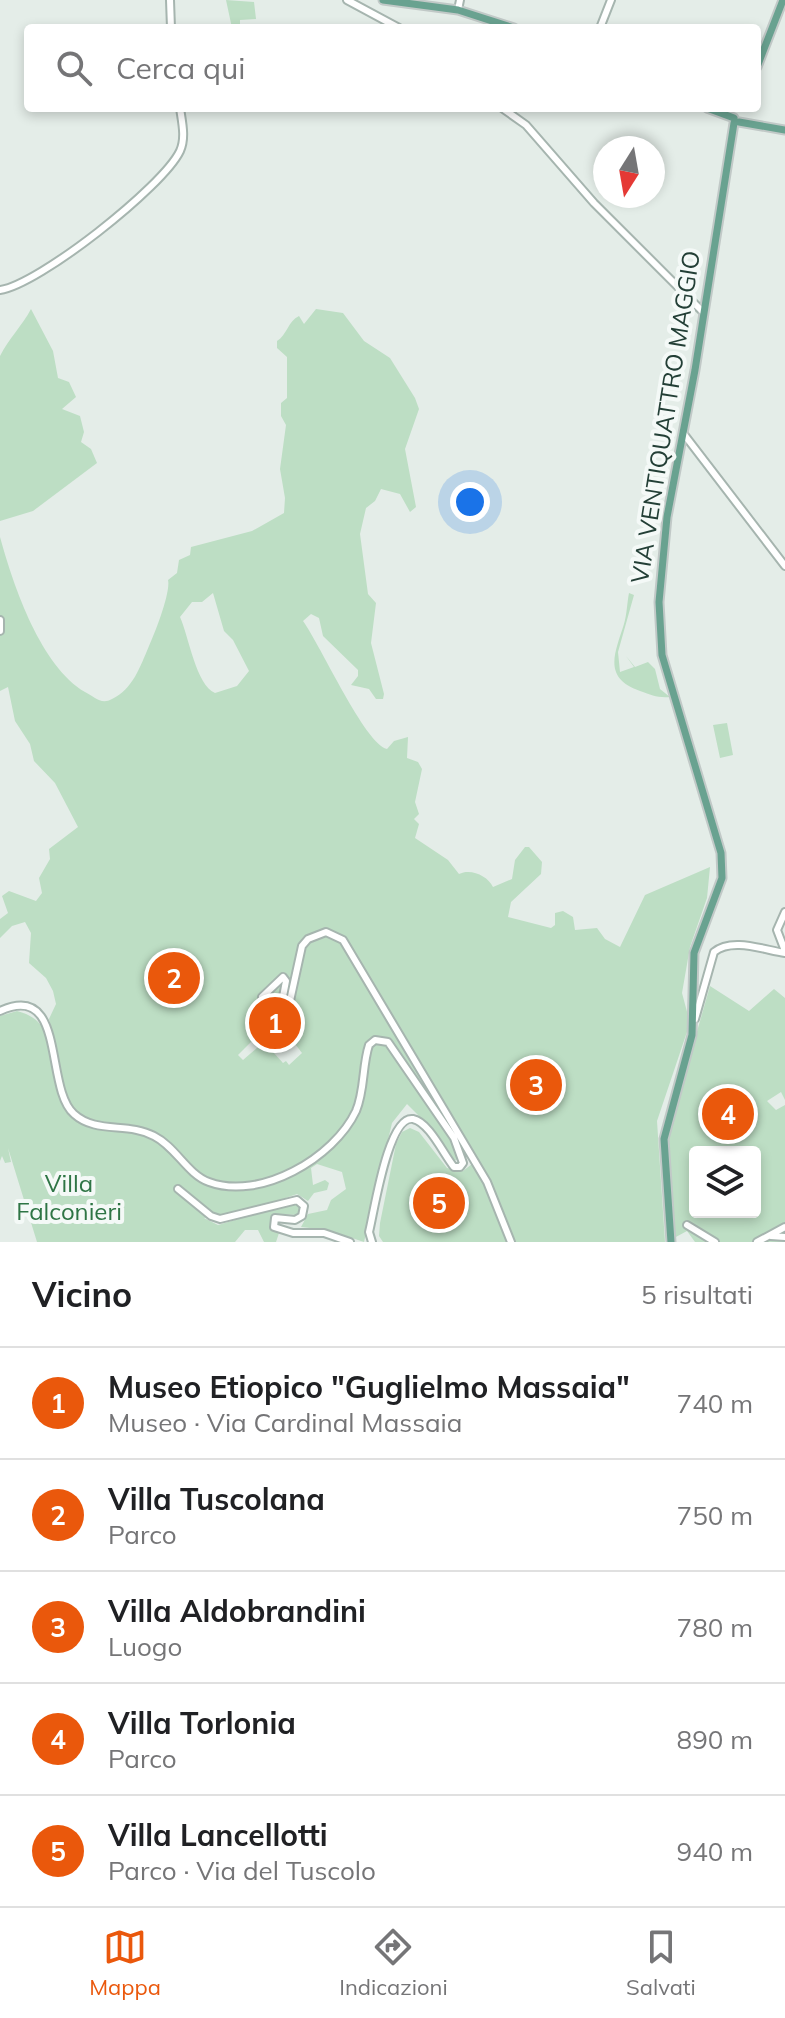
<!DOCTYPE html>
<html lang="it">
<meta charset="utf-8">
<style>
body{margin:0;font-family:Mulish,sans-serif;background:#f2f2f2;color:#202124}
.controls{position:absolute;right:24px;bottom:24px;display:grid;overflow:hidden;border-radius:8px;box-shadow:0 4px 12px #0003}
.controls button{width:72px;height:72px;display:grid;place-items:center;padding:0;border:0;border-bottom:2px solid #e0e0e0;background:#fff;color:#202124;font:40px sans-serif}
.compass{position:absolute;left:593px;top:136px;width:72px;height:72px;border-radius:50%;background:#fff;box-shadow:0 4px 12px #0003;rotate:191deg}
.you{position:absolute;left:470px;top:502px;width:28px;height:28px;margin:-20px;border:6px solid #fff;border-radius:50%;background:#1a73e8;box-shadow:0 0 0 12px #1a73e833}
.badge{display:grid;place-items:center;width:52px;height:52px;border-radius:50%;background:#ea580c;color:#fff;font-size:26px;font-weight:700}
.pin{position:absolute;translate:-50% -50%;border:4px solid #fff;box-shadow:0 2px 8px #0006}
.list{margin:0;padding:0;list-style:none}
h2{display:flex;justify-content:space-between;align-items:center;height:104px;margin:0;padding:0 32px;font-size:34px}
h2 small{font-size:26px;font-weight:400;color:#757577}
.list li{display:grid;grid-template-columns:52px 1fr auto;gap:24px;align-items:center;box-sizing:border-box;height:112px;padding:0 32px;border-top:2px solid #e0e0e0}
.list b{display:block;font-size:30px;white-space:nowrap}
.list p{margin:0;font-size:26px;white-space:nowrap;color:#757577}
.list em{font-size:26px;font-style:normal;color:#757577}
.icon{flex:none;width:44px;height:44px;fill:none;stroke:currentColor;stroke-width:2;stroke-linecap:round;stroke-linejoin:round}
.map{position:relative;flex:none;width:785px;height:1242px;overflow:hidden}
.search{position:absolute;background:#fff;box-shadow:0 4px 12px #0003;left:24px;right:24px;top:24px;height:88px;display:flex;align-items:center;gap:20px;box-sizing:border-box;padding:0 28px;border-radius:8px;color:#757577;font-size:30px}
.sheet{height:664px;background:#fff}
nav{display:flex;justify-content:space-around;align-items:center;box-sizing:border-box;height:112px;border-top:2px solid #e0e0e0;background:#fff;font-size:22px;color:#757577}
nav a{display:grid;justify-items:center;gap:4px}
nav .on{color:#ea580c}
.map>svg:first-child{display:block}
.green{fill:#bddec4;fill-rule:evenodd}
.lines{fill:none;stroke-linecap:round;stroke-linejoin:round}
.minor-casing{stroke:#a6b5af;stroke-width:10}
.major-casing{stroke:#c1c9c7;stroke-width:11}
.minor{stroke:#fff;stroke-width:6}
.major{stroke:#69a290;stroke-width:7}
.labels{text-anchor:middle;stroke-width:8;stroke-linejoin:round;paint-order:stroke}
.street-label{font-size:24px;fill:#233f36;stroke:#f4f9f7}
.park-label{font-size:24px;fill:#2e7545;stroke:#f4f9f7}
</style>
<div class="map">
<svg width="785" height="1242" viewBox="0 0 785 1242">
<rect width="100%" height="100%" fill="#e4ede8"/>
<!-- green -->
<path class="green" d="M226,0l28,2 2,17 -16,1v8h-8z
M31,309l22,42 5,27 11,4 7,15 -14,12 18,7 4,16 -3,10 10,7 6,14 -64,48 -33,10v-165c9,-18 22,-30 31,-47z
M316,309l27,4 21,28 26,17 25,40 4,11 -14,40 11,58 -6,5 -10,-18 -19,-5 -6,12 -9,7 -6,26 8,60 8,9 -5,40 13,51 -1,5h-7l-7,-10 -18,-4 7,-9v-6l-35,-34 -4,-18 -8,-4 -8,7c18,25 62,123 84,128l7,-8 14,-4 -1,21 11,4 4,7 -7,33 4,12 -5,5 5,5 -4,14 33,22 11,14c12,-6 29,2 34,13l19,-8 3,-19 10,-13h4l13,15 -1,12 -30,28 -3,15 43,11 4,-3v-12l8,-2 10,6 2,13 22,-2 8,11 15,8 25,-52 65,-28 -3,31 -17,49 -8,46 8,30 -33,98 8,121h-151l-39,-88 -36,-46 15,27 4,24 -4,2 -23,-33 -24,-24 -15,19 -28,119 -36,-12 -27,-3 7,-13 19,-4 4,-10 15,-11 -4,-17 -25,-8 -6,4 2,17 12,-5 4,3 -2,7 -13,3 -6,8 -11,-7 -43,15 -50,9 14,7 77,-23 5,3 -2,10 -20,-1 -7,4v12l8,3 -3,9h-12l-6,-12h-13l-10,12h-198l-29,-94 3,14 -6,1 -3,-7 -2,5v-145l17,-5c28,7 29,25 41,46l-9,-38 7,-15 -3,-13 -7,-13 -17,-15 2,-30 -6,-11 -13,4 -12,12v-19l8,-6 -6,-17 7,-5 27,10 6,-8 -3,-15 11,-19 -1,-10 29,-22 -23,-44 -21,-22 -4,-17 -15,-23 -7,-34 -8,4v-154c14,51 41,129 85,155 10,5 16,13 27,7 21,-10 28,-32 37,-53 6,-13 22,-54 19,-66l9,-7 2,-13 11,-5 1,-8 61,-16 32,-18 1,-15 -5,-29 6,-44 -5,-9v-13l6,-5v-41l-10,-9v-7c10,-6 11,-20 22,-25l5,8zM213,593l11,38 9,9 16,31 -12,15 -22,7c-19,-8 -26,-56 -35,-76l12,-15h10zM279,1008l22,2 -5,5 1,13 -5,12 10,13 -13,12 -3,-4 -3,2 -19,-21 -21,18 -5,-5 35,-35 -2,-6z
M629,593l5,2 -16,57 2,20 14,-5 -8,-11 9,11 13,-5 7,7 5,20 10,8c-13,1 -18,-2 -30,-6 -38,-13 -25,-38 -16,-67 3,-10 3,-21 5,-31z
M727,723l6,32 -13,3 -7,-33z
M710,986l39,25 25,-22 11,9v102l-4,-8 -14,9 9,9 9,-5v137h-90l-8,-11 -13,7 -8,-98zM695,1152h60v60h-60z
M410,1128l9,4 28,36 16,3 9,-7 13,20 23,58h-125l-4,-6 1,-13 16,-79 6,-12z"/>
<g class="lines">
<!-- minor casing -->
<g class="minor-casing">
<path id="minor" d="M170,0l1,28
M347,0l52,28
M458,10l2,-10
M600,28l11,-28
M502,108l24,17 68,78 108,108
M0,290c38,-5 163,-103 180,-139 6,-13 2,-29 0,-43
M683,433l102,133
M0,620v11
M785,912l-8,18 8,21
M262,997l21,-20 3,4 -5,26 7,3 14,-64 6,-7 18,-7 17,8 144,242 24,60
M0,1011c67,-31 44,77 74,103 22,20 54,8 80,22 22,11 33,38 55,46 51,19 125,-24 147,-71 9,-21 6,-45 13,-66l6,-5 13,2 66,96 9,25 -3,4h-6c-10,-12 -25,-45 -41,-48 -25,-4 -39,94 -44,113l3,10
M695,1019l19,-67c18,-15 50,-2 71,1
M178,1189l33,27 9,3 77,-19 7,6 -2,10 -7,4 -20,-2 -1,9 19,6h31l26,9
M687,1225l28,17
M771,1236l14,1
M757,1242l28,-15"/>
</g>
<!-- major casing -->
<g class="major-casing">
<path id="major" d="M383,0l75,10 56,18
M757,67l26,-67
M707,108l27,10
M739,122l46,8
M671,1242l-7,-103 28,-104 2,-82 28,-75 -1,-25 -59,-198 -3,-53 8,-85 28,-147 39,-247"/>
</g>
<!-- minor -->
<use href="#minor" class="minor"/>
<!-- major -->
<use href="#major" class="major"/>
</g>
<g class="labels">
<!-- street labels -->
<g class="street-label">
<text transform="translate(666 417) rotate(-81)" y="8">VIA VENTIQUATTRO MAGGIO</text>
</g>
<!-- park labels -->
<g class="park-label">
<text x="69" y="1192">Villa<tspan x="69" dy="28">Falconieri</tspan></text>
</g>
</g>
</svg>
<div class="controls">
<button><svg class="icon" aria-label="layers" viewBox="0 0 24 24"><path d="M12 4l9 5-9 5-9-5zM3 14l9 5 9-5"/></svg></button>
</div>
<svg class="compass" viewBox="-18 -18 36 36"><path d="M0-13l5 13h-10z" fill="#e53935"/><path d="M0 13l5-13h-10z" fill="#757577"/></svg>
<div class="you"></div>
<div class="pin badge" style="left:275px;top:1023px">1</div>
<div class="pin badge" style="left:174px;top:978px">2</div>
<div class="pin badge" style="left:536px;top:1085px">3</div>
<div class="pin badge" style="left:728px;top:1114px">4</div>
<div class="pin badge" style="left:439px;top:1203px">5</div>
<div class="search"><svg class="icon" aria-label="search" viewBox="0 0 24 24"><circle cx="10" cy="10" r="6"/><path d="M15 15l6 6"/></svg>Cerca qui</div>
</div>
<section class="sheet">
<h2>Vicino<small>5 risultati</small></h2>
<ul class="list">
<li><span class="badge">1</span><div><b>Museo Etiopico &quot;Guglielmo Massaia&quot;</b><p>Museo · Via Cardinal Massaia</p></div><em>740 m</em></li>
<li><span class="badge">2</span><div><b>Villa Tuscolana</b><p>Parco</p></div><em>750 m</em></li>
<li><span class="badge">3</span><div><b>Villa Aldobrandini</b><p>Luogo</p></div><em>780 m</em></li>
<li><span class="badge">4</span><div><b>Villa Torlonia</b><p>Parco</p></div><em>890 m</em></li>
<li><span class="badge">5</span><div><b>Villa Lancellotti</b><p>Parco · Via del Tuscolo</p></div><em>940 m</em></li>
</ul>
</section>
<nav>
<a class="on"><svg class="icon" aria-label="map" viewBox="0 0 24 24"><path d="M3 6l6-2 6 2 6-2v14l-6 2-6-2-6 2zM9 4v14M15 6v14"/></svg>Mappa</a>
<a><svg class="icon" aria-label="directions" viewBox="0 0 24 24"><path d="M12 3l9 9-9 9-9-9zM9 14v-3h6M13 9l2 2-2 2"/></svg>Indicazioni</a>
<a><svg class="icon" aria-label="saved" viewBox="0 0 24 24"><path d="M7 4h10v16l-5-4-5 4z"/></svg>Salvati</a>
</nav>
